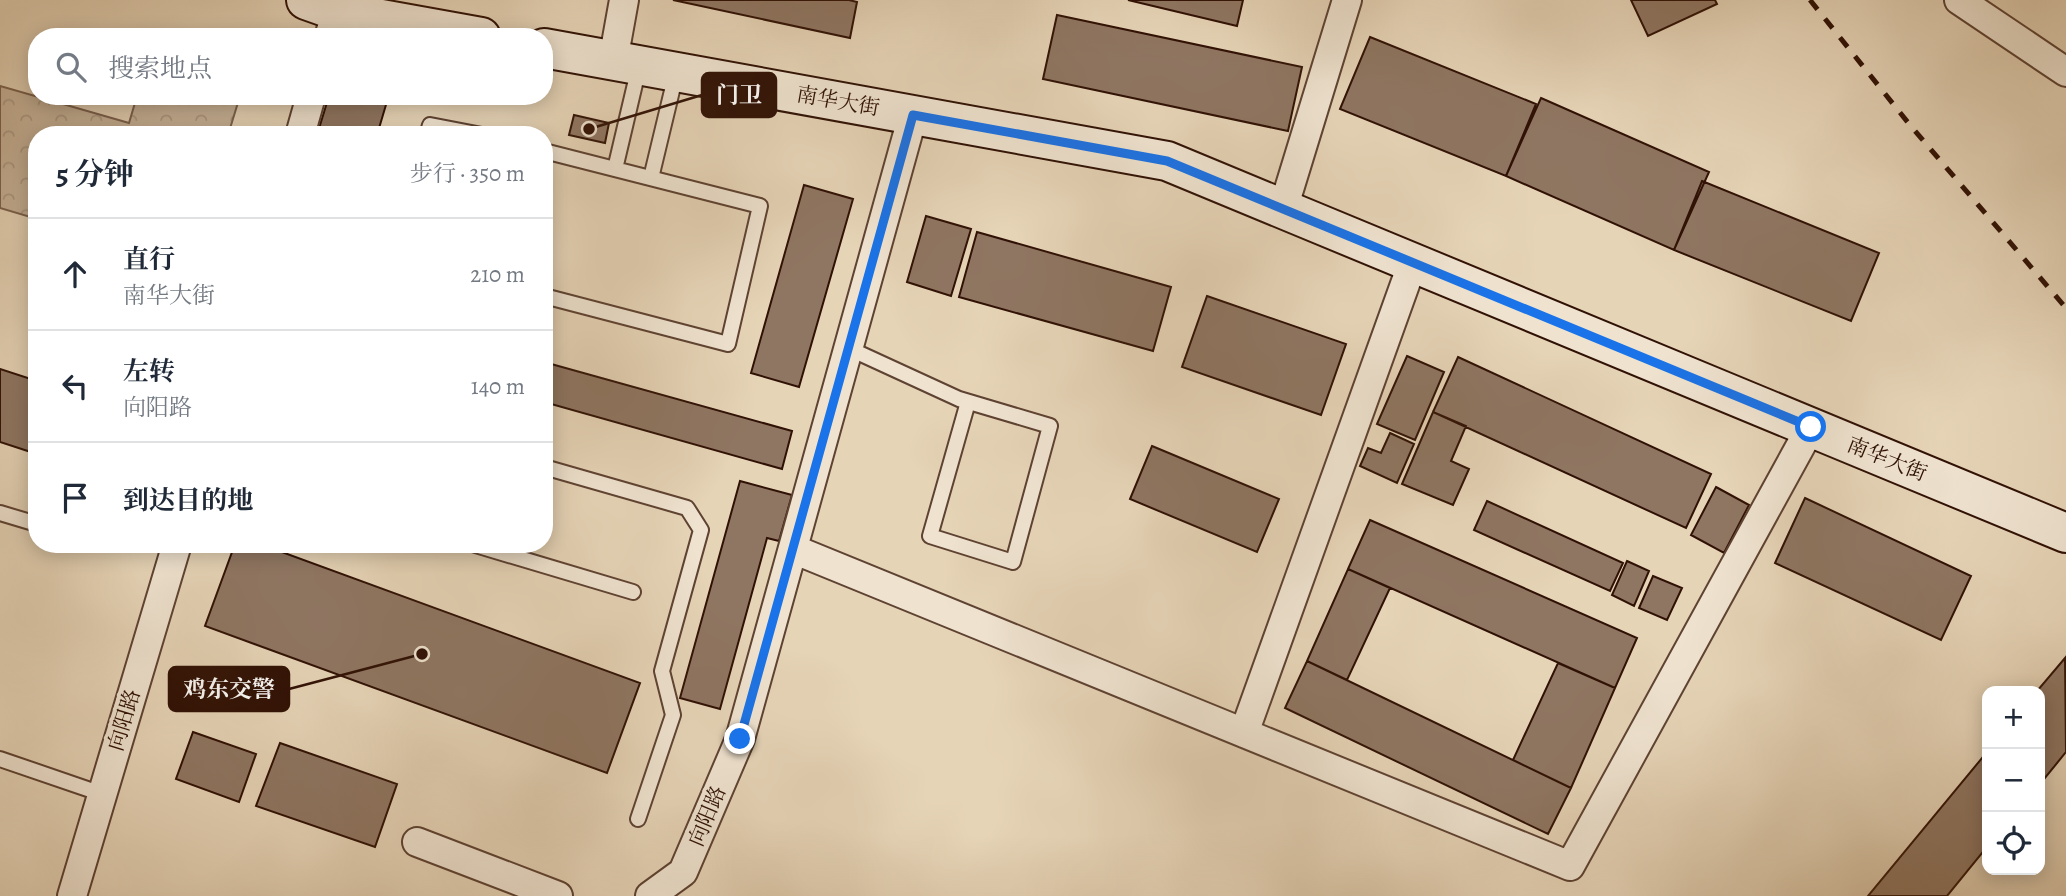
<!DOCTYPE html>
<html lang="zh">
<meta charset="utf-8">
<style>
body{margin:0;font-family:Alegreya,"Noto Serif SC",serif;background:#f2f2f3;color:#1f2937}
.controls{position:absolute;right:21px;bottom:21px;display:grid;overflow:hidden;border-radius:14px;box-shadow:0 4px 18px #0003}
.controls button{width:63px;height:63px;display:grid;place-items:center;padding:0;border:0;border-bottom:2px solid #e0e1e3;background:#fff;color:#1f2937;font:35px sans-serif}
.stop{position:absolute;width:21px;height:21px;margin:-16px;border:5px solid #1a73e8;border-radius:50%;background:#fff}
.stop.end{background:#1a73e8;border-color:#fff;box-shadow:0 2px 7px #0008}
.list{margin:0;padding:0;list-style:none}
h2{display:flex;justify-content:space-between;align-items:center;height:91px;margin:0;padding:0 28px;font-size:30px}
h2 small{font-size:23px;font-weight:400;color:#747a83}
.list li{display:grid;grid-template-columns:46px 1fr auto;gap:21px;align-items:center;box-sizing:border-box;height:112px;padding:0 28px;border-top:2px solid #e0e1e3}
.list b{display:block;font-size:26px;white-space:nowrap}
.list p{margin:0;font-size:23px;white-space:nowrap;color:#747a83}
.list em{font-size:23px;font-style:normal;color:#747a83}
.icon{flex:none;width:38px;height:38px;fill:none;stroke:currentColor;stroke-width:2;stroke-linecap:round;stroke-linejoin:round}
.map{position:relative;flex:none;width:2066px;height:896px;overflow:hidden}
.search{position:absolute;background:#fff;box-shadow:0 4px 18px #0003;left:28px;top:28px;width:525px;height:77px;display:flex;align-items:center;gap:18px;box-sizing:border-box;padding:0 24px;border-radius:28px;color:#747a83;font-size:26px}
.panel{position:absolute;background:#fff;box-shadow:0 4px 18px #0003;left:28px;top:126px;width:525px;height:427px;border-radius:28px}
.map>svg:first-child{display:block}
.forest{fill:url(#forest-crowns);stroke:#7c624f;stroke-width:2}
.building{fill:#8f7662;stroke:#301105;stroke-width:2}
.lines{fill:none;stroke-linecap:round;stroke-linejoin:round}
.service-casing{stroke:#5e4232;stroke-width:18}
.minor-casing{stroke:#5e4232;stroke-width:32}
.secondary-casing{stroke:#301105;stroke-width:42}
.service{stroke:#efe3d0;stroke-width:14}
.minor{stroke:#efe3d0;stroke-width:28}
.secondary{stroke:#efe3d0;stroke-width:38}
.rail{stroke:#301105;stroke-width:5;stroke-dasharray:12 12;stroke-linecap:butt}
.route{stroke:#1a73e8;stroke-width:9}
.labels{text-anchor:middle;stroke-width:7;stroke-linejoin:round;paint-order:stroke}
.street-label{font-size:21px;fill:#301105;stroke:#efe3d0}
.leader{fill:none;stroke:#301105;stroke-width:2.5}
.callout-dot{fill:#301105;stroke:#efe3d0;stroke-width:2.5}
.callout{fill:#301105;stroke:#301105;stroke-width:2.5}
.callout-label{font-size:23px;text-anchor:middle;font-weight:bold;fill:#fff}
</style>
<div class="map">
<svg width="2066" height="896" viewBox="0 0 2066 896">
<defs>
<pattern id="forest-crowns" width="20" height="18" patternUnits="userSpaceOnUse" patternTransform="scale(1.75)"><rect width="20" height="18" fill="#c7b399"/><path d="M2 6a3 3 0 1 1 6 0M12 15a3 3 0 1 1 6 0" fill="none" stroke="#ab9982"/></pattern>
</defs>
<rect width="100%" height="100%" fill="#e6d4b7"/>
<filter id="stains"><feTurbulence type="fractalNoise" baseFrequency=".00286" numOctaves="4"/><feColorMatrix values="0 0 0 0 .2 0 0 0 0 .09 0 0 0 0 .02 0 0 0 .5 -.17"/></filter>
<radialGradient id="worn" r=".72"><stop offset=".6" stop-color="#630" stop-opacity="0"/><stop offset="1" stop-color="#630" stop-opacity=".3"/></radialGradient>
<!-- forest -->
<path class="forest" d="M0,86l129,37 8,-27h103l-12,39h-191v84l-37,-11z"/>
<!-- building -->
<path class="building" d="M673,0h176l8,2 -7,36z
M1128,0h115l-6,26z
M1631,0h84l2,4 -69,32z
M1057,15l245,52 -14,64 -245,-52z
M1370,37l166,67 -30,72 -166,-67z
M329,96l59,2 -11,37h-60z
M1541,98l168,74 -35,78 -168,-74z
M574,115l35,8 -4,20 -36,-8z
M1702,181l177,72 -28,68 -177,-71z
M804,185l49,14 -54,188 -48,-14z
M926,216l45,13 -20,67 -44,-14z
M977,232l194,55 -18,64 -194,-54z
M1207,296l139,48 -25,71 -139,-48z
M1407,356l37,16 -29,68 -38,-16z
M1458,357l253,117 -25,54 -253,-116z
M544,362l248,69 -10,38 -238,-67z
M0,369l37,12v73l-37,-12z
M1433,412l33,14 -15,35 18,8 -16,36 -51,-21z
M1390,433l24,11 -17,39 -37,-17 8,-18 13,5z
M1152,446l127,53 -22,53 -127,-53z
M740,481l52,14 -13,46 -12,-3 -47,171 -40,-11z
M1716,487l33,18 -25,48 -33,-18z
M1805,498l166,78 -30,64 -166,-77z
M1487,501l136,62 -13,28 -136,-61z
M1370,520l267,118 -22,50 -267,-119z
M235,544h25l380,139 -33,90 -402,-147z
M1627,561l22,10 -15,35 -22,-11z
M1348,569l42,19 -43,92 -40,-19z
M1653,576l29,12 -15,32 -28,-12z
M2065,658l1,94 -26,32 -3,-93z
M1307,661l264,127 -23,46 -263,-126z
M1558,663l57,25 -44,100 -58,-28z
M193,732l63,22 -17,48 -63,-23z
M280,743l117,41 -22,63 -119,-41z
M1987,752v95l-40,49h-79z"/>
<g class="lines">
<!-- service casing -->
<g class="service-casing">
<path id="service" d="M427,135l3,-10 52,10
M544,151l216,55 -32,138 -184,-48
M615,169l24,-102
M651,178l25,-104
M848,348l111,51 91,27 -37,136 -83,-26 38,-134
M544,467l143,41 14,22 -39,141 11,44 -35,104
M0,513l37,11
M472,544l161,48
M0,759l102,35"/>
</g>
<!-- minor casing -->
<g class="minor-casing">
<path id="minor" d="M1959,0l107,72
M329,37l8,-26
M613,61l11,-61
M300,135l11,-39
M1283,209l64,-209
M793,549l777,317 241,-439
M1244,733l169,-471
M417,842l141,54
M72,896l105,-352
M650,896l33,-24 57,-133 173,-624"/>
</g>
<!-- secondary casing -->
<g class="secondary-casing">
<path id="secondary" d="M306,0l31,11 144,26
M544,48l623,113 899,372"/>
</g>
<!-- service -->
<use href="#service" class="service"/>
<!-- minor -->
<use href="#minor" class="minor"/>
<!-- secondary -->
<use href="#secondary" class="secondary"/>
<!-- rail -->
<path class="rail" d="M1810,0l100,125 156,183"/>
</g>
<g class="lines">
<!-- route -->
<path class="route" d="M740,739l173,-624 254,46 644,266"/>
</g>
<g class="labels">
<!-- street labels -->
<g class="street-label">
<text transform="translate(838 101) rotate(10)" y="7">南华大街</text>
<text transform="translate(1887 459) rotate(22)" y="7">南华大街</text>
<text transform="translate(124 720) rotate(-73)" y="7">向阳路</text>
<text transform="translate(707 816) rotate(-67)" y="7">向阳路</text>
</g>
</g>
<!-- callouts -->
<path class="leader" d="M589 129L702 95M422 654L289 689"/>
<g class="callout-dot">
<circle cx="589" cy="129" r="7"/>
<circle cx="422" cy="654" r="7"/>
</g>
<g class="callout">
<rect x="702" y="73" width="74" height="44" rx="7"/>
<rect x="169" y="667" width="120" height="44" rx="7"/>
</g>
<g class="callout-label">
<text x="739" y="103">门卫</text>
<text x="229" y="697">鸡东交警</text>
</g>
<rect width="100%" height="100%" filter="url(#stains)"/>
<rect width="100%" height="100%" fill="url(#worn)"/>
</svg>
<div class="controls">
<button>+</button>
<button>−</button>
<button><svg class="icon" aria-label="locate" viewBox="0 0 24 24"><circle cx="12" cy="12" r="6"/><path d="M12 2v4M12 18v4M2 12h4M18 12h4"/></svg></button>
</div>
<div class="stop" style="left:1811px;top:427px"></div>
<div class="stop end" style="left:740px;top:739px"></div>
<div class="search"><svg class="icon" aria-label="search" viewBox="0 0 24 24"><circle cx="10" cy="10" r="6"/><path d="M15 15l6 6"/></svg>搜索地点</div>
<section class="panel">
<h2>5 分钟<small>步行 · 350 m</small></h2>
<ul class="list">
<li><svg class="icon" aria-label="ahead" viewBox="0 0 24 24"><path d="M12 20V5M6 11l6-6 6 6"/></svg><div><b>直行</b><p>南华大街</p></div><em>210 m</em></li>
<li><svg class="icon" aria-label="left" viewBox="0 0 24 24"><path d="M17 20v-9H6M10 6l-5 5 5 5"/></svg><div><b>左转</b><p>向阳路</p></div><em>140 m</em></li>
<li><svg class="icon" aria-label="arrive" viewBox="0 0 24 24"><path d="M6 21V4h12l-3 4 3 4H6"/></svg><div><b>到达目的地</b></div></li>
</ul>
</section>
</div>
